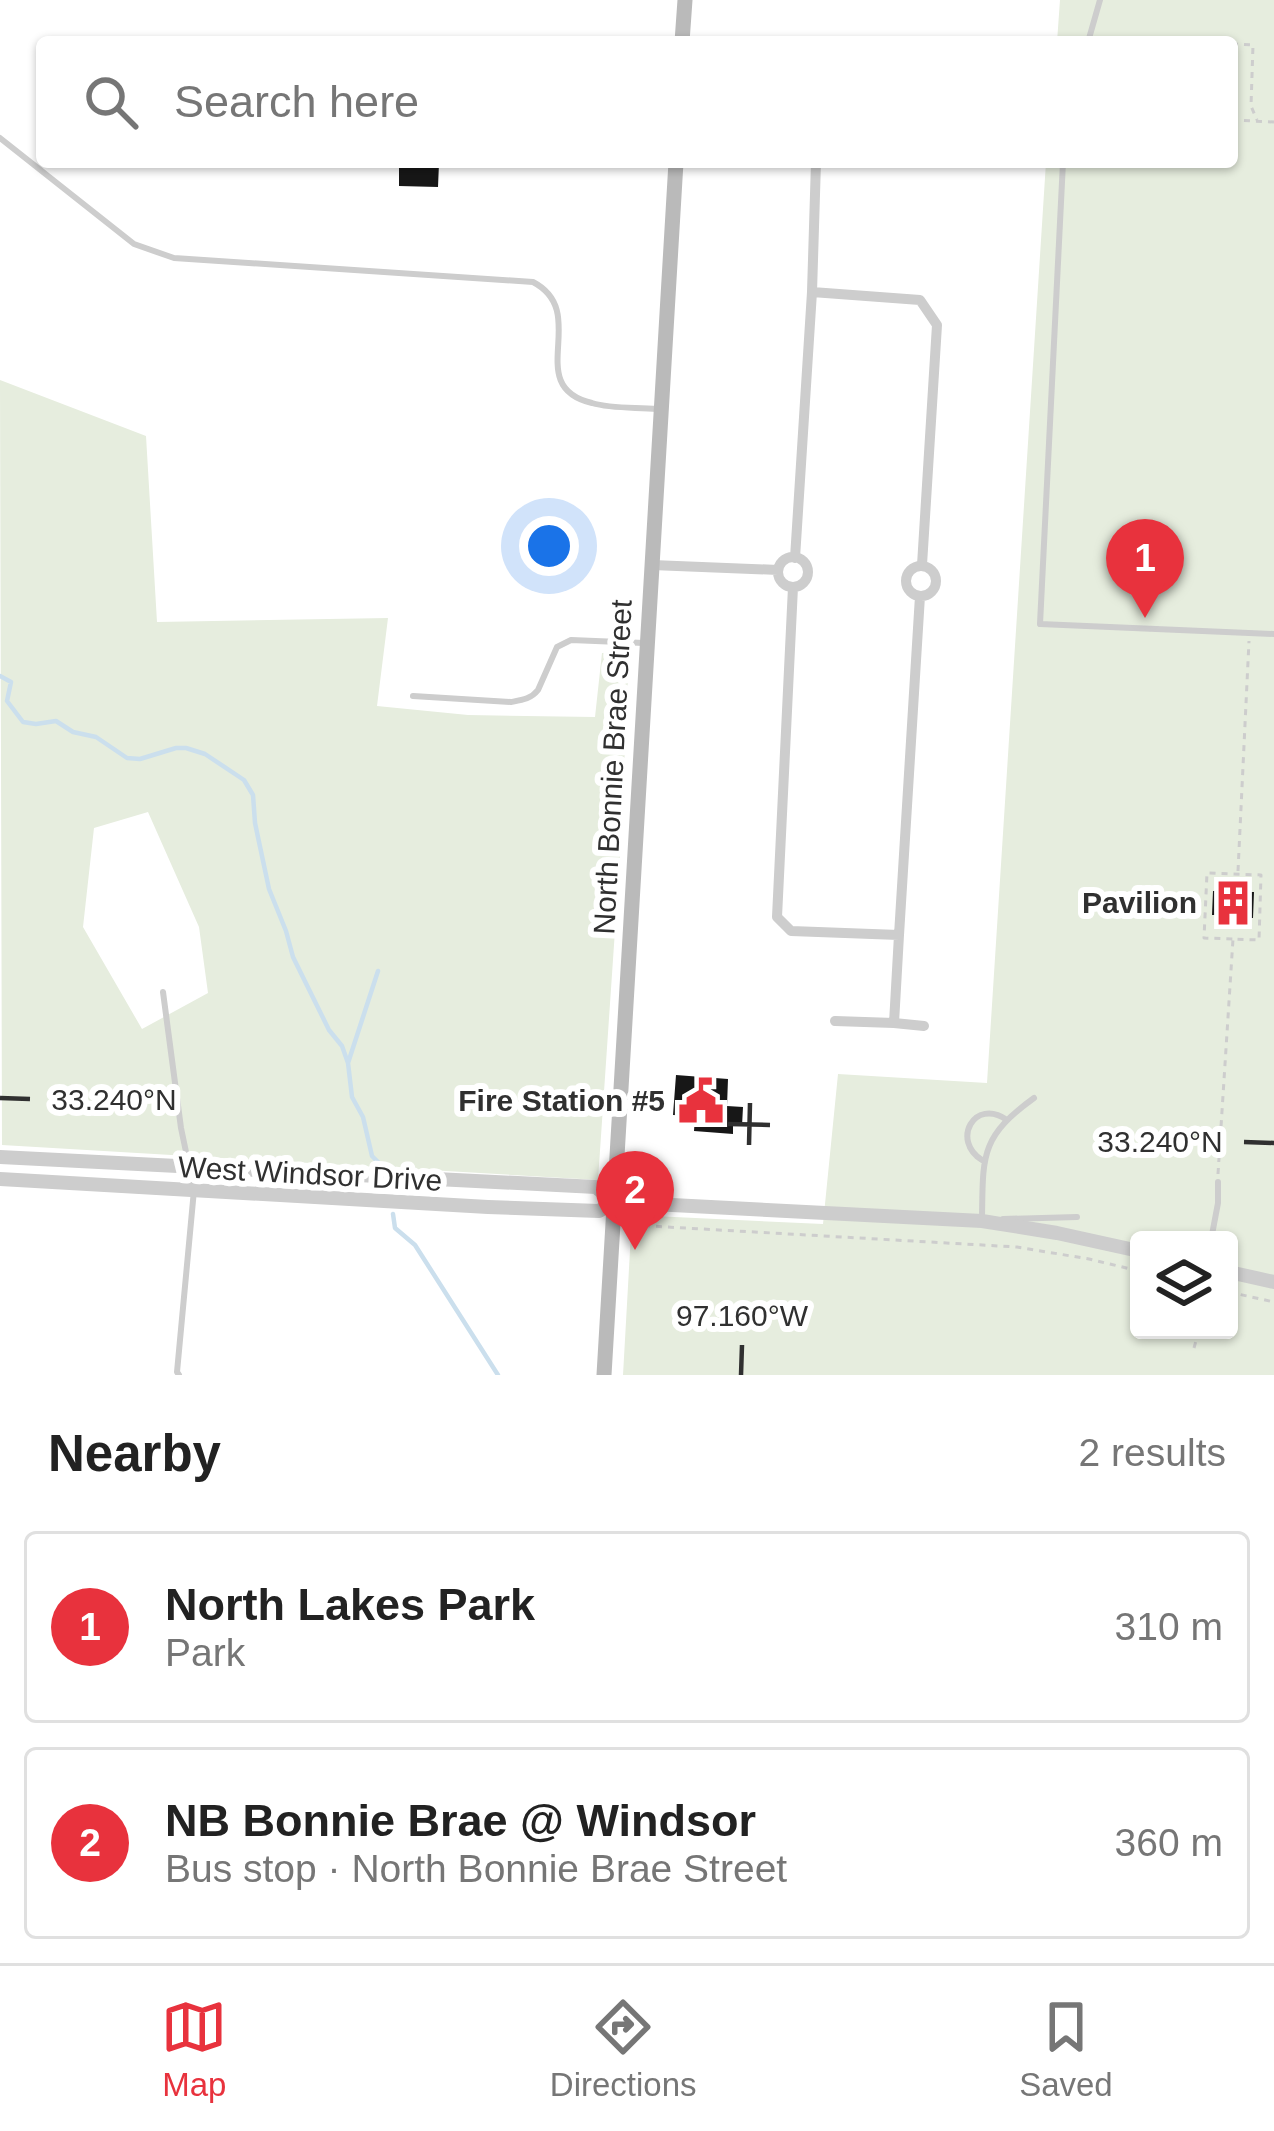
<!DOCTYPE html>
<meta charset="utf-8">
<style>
body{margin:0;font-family:Arial,sans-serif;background:#f6f6f6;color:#222}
.controls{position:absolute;right:36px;bottom:36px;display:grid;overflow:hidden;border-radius:12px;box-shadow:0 3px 9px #0004}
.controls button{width:108px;height:108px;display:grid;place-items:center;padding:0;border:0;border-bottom:3px solid #e0e0e0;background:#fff;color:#222;font:60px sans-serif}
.you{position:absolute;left:549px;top:546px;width:42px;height:42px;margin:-30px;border:9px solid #fff;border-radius:50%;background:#1a73e8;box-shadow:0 0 0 18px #1a73e833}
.badge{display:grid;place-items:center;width:78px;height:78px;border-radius:50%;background:#e8323d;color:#fff;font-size:39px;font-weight:700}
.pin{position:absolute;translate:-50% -99px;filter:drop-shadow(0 3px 6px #0008)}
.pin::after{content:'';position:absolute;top:63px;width:42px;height:36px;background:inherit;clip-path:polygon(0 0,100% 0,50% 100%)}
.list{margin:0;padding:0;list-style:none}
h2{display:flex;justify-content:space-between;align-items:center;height:156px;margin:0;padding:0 48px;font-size:51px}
h2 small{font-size:39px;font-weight:400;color:#767676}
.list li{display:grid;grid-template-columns:78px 1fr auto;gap:36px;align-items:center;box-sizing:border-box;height:192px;margin:0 24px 24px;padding:0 24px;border:3px solid #e0e0e0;border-radius:12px}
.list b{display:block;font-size:45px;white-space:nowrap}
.list p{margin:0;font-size:39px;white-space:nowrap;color:#767676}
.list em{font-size:39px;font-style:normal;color:#767676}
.icon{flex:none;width:66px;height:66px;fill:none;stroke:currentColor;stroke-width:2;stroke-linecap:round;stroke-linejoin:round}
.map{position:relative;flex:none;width:1274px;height:1375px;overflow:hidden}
.search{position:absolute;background:#fff;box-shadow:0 3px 9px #0004;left:36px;right:36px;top:36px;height:132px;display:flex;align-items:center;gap:30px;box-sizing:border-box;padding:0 42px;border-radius:12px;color:#767676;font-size:45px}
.sheet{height:588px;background:#fff}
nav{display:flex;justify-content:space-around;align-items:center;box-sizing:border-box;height:168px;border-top:3px solid #e0e0e0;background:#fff;font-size:33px;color:#767676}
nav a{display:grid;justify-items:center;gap:6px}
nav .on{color:#e8323d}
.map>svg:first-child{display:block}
.green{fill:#e6edde;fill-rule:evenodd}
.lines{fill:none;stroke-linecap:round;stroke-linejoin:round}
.stream{stroke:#cbdfed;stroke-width:4.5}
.building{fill:#171717}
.path{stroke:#cdcdcd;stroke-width:3;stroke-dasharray:6 6;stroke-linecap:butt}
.service{stroke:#cdcdcd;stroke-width:6}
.minor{stroke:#cdcdcd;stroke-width:10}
.tertiary{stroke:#cdcdcd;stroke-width:14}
.secondary{stroke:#bababa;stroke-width:15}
.ticks{fill:none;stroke:#303030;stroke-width:4.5}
.labels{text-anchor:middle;stroke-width:12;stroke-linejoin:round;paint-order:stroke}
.street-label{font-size:30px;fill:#303030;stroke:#fff}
.poi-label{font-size:30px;font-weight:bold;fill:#303030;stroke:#fff;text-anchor:end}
.ticks-label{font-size:30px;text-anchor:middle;fill:#303030;stroke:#fff;stroke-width:12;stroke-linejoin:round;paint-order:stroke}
</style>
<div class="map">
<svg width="1274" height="1375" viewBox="0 0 1274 1375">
<rect width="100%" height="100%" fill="#fff"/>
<!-- green -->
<path class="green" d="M1060,0h214v1375h-651l9,-160 191,9 15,-150 149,9 59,-921h186v-120h-175zM1139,1240h90v90h-90z
M0,380l146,56 11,186 231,-4 -11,88 91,9 127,2 7,-64 27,-1 -8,190 -23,338 -596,-35zM148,812l51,115 9,66 -66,36 -59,-102 11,-99z"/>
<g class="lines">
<!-- stream -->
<path class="stream" d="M0,676l11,6 -4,19 16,21 13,2 20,-3 17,11 23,5 31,21 13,1 36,-11h10l19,6 39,26 9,15 2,28 14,66 17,42 7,26 36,73 13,16 6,17
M378,971l-30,92 4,34 11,20 9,39 9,9
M393,1214l2,14 20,17 83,130"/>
</g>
<!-- building -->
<path class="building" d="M399,162l40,1 -1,24 -39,-1z
M1224,878l17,1v4h7v9h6l-1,26h-6v7l-8,-1v5h-17v-6h-6v-8h-4l1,-24h6v-6h4z
M676,1075l52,4 -1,27 16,1 -1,19 -9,-1v9l-39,-3 1,-15 -22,-1z"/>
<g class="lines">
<!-- path -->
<path class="path" d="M1232,44l21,1 -2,61 6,14
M1232,120l42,2
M1238,871l11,-230
M1218,1174l15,-235 26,1 2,-65 -54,-2 -3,65 29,1
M632,1225l385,22 72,12 50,12
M1229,1292l45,10
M1194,1348l5,-18"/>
<!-- service -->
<path class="service" d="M1088,42l12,-42
M0,138l134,106 40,14 359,24c59,31 -12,104 59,121 20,6 44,4 65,6
M1063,162l-23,462 234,10
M413,696l98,6c11,-2 20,-3 27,-12l19,-43 14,-7 73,3
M163,992l18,136 13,62 -17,182 2,3
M982,1160c-31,-19 -8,-63 25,-40
M982,1218c1,-62 -2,-81 52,-120
M1003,1219l74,-2
M1211,1240l7,-37v-21"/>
<!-- minor -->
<path class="minor" d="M812,292l4,-130
M778 572a15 15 0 1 1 30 0a15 15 0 1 1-30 0Z
M795,558l17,-266 108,8 17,25 -15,240
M652,565l126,5
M906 581a15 15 0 1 1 30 0a15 15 0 1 1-30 0Z
M793,587l-16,330 14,14 108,4 -5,88 30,3
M899,935l21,-339
M835,1021l59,2"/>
<!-- tertiary -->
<path class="tertiary" d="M0,1157l596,30 18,15
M0,1179l488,28 111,4 15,-9 368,19 75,12 82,18
M1229,1272l45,10"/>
<!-- secondary -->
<path class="secondary" d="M682,42l3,-42
M604,1375l72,-1213"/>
</g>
<!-- ticks -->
<path class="ticks" d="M0,1098l30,1M728,1124l42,1M1244,1142l30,1M749,1145l1,-42M741,1375l1,-30"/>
<!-- icons -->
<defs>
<g id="building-bare" transform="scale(3.6)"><path d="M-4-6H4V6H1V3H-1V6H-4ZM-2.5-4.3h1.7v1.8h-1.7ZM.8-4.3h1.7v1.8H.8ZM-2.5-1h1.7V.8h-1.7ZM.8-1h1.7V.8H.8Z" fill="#e8323d" stroke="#fff" stroke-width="2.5" paint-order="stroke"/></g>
<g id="civic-bare" transform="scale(3.6)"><path d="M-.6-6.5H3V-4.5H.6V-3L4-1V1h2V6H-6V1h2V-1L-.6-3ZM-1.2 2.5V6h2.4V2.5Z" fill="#e8323d" stroke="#fff" stroke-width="2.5" paint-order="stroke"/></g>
</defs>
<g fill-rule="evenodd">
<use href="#building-bare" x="1233" y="903"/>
<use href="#civic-bare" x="701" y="1101"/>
</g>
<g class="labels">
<!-- street labels -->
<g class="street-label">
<text transform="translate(613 767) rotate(-87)" y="10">North Bonnie Brae Street</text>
<text transform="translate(310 1174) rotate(3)" y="10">West Windsor Drive</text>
</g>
<!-- poi labels -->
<g class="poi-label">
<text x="1197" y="913">Pavilion</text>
<text x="665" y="1111">Fire Station #5</text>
</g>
</g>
<g class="ticks-label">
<text x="114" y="1110">33.240°N</text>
<text x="1160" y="1152">33.240°N</text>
<text x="742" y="1326">97.160°W</text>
</g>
</svg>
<div class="controls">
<button><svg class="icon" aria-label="layers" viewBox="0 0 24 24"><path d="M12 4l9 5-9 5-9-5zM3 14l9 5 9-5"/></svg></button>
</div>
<div class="you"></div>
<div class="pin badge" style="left:1145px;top:618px">1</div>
<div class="pin badge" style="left:635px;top:1250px">2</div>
<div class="search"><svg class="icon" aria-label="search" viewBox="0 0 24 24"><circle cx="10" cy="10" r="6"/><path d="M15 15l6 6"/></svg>Search here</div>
</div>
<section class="sheet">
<h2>Nearby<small>2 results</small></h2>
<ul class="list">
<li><span class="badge">1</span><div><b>North Lakes Park</b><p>Park</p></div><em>310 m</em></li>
<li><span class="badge">2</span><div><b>NB Bonnie Brae @ Windsor</b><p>Bus stop · North Bonnie Brae Street</p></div><em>360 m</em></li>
</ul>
</section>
<nav>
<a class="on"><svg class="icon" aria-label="map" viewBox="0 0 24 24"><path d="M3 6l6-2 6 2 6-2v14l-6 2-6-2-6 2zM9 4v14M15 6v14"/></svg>Map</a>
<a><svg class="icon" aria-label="directions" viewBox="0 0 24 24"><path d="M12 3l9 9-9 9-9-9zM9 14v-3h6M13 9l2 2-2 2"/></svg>Directions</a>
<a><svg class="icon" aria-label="saved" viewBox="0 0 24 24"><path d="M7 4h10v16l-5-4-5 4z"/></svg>Saved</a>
</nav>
